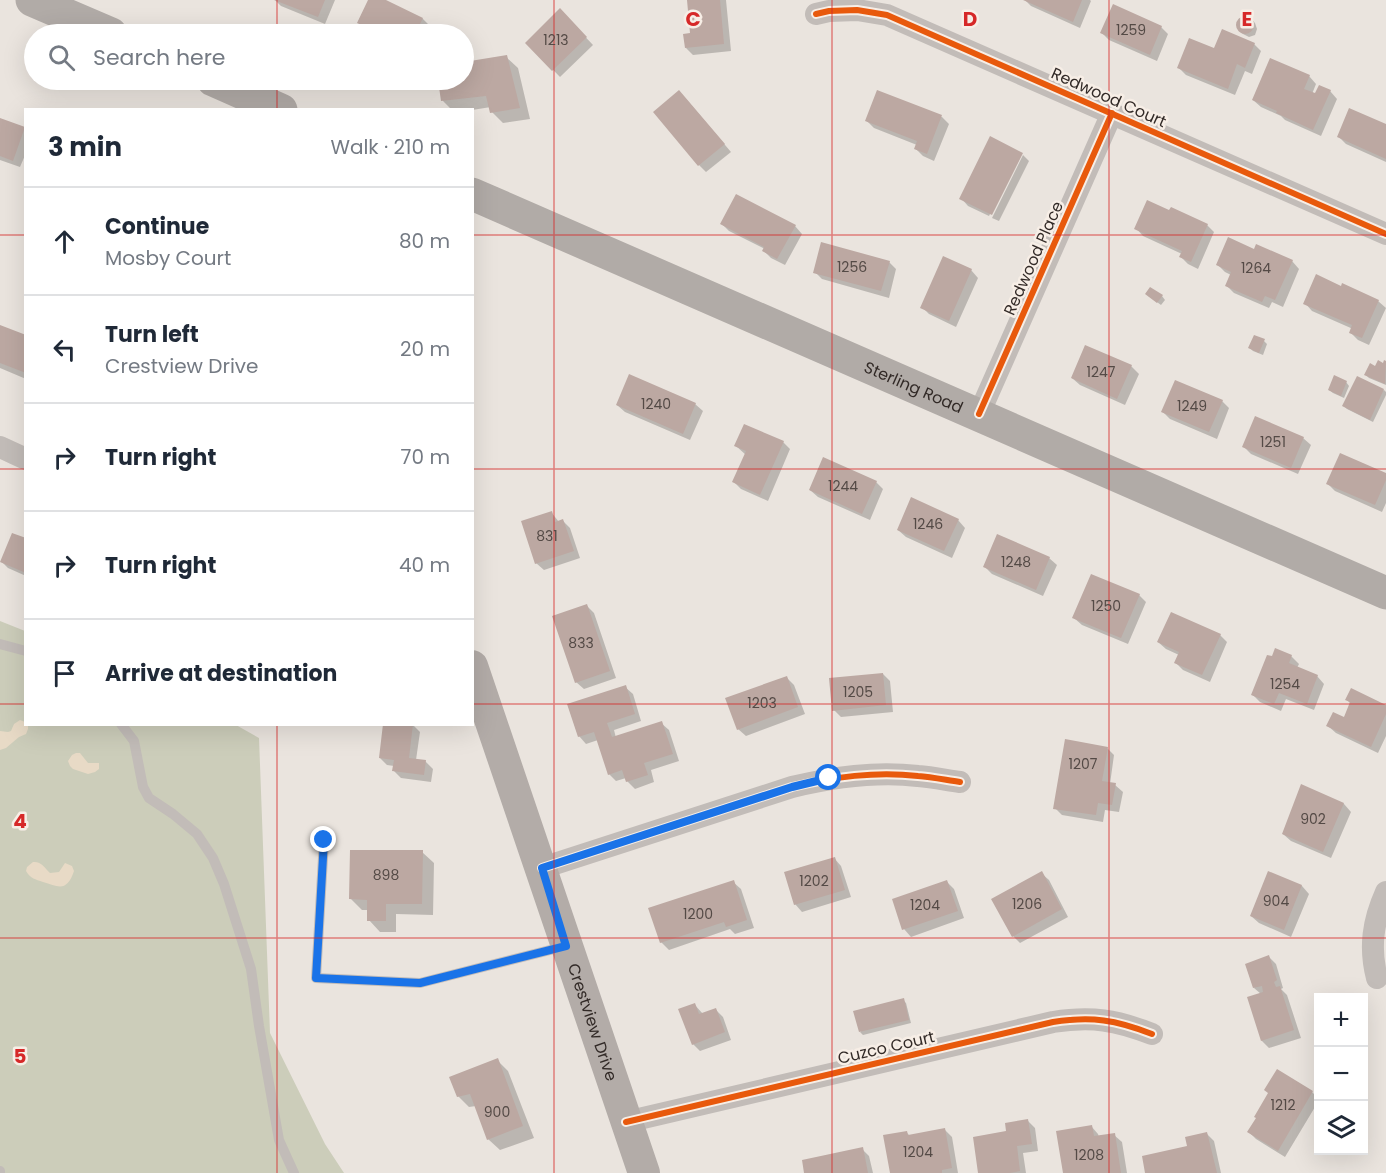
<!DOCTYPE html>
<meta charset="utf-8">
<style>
body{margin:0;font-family:Poppins,sans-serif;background:#f6f6f7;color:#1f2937}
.controls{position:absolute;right:18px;bottom:18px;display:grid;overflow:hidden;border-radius:0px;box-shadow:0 6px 24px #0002}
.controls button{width:54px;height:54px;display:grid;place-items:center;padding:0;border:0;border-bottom:2px solid #e0e1e3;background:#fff;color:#1f2937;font:30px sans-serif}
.stop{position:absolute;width:18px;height:18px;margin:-14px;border:4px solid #1a73e8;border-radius:50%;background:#fff}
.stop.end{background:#1a73e8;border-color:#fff;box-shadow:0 2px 6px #0008}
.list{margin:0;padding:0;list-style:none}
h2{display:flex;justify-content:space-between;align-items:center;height:78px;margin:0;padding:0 24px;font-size:26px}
h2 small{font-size:20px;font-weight:400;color:#747a83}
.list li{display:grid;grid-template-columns:39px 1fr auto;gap:18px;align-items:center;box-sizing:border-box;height:108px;padding:0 24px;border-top:2px solid #e0e1e3}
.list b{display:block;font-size:22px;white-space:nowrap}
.list p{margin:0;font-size:20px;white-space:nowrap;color:#747a83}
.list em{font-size:20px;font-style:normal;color:#747a83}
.icon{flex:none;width:33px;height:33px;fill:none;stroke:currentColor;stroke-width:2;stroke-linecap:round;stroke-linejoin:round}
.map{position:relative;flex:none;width:1386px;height:1173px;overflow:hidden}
.search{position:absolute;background:#fff;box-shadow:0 6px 24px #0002;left:24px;top:24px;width:450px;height:66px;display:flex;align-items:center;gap:15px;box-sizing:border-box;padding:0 21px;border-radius:33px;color:#747a83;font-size:22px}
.panel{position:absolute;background:#fff;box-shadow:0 6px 24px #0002;left:24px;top:108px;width:450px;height:618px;border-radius:0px}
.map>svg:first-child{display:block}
.green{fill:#cccdba}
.sand{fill:#e8dac6}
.shadow{fill:#0003}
.building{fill:#bca8a2}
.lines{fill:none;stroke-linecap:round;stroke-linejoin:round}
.lane{stroke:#c2bcb8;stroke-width:10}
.street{stroke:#c2bcb8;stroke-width:22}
.secondary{stroke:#b3aca8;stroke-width:32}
.primary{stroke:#b1aba7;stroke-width:33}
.cycleway-casing{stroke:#f7eee6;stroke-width:10}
.cycleway{stroke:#e8590c;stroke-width:6}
.route{stroke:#1a73e8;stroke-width:8}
.grid{fill:none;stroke:#d62828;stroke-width:1.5;stroke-opacity:0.55}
.labels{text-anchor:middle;stroke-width:5;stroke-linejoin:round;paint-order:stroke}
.number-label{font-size:14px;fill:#544a46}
.street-label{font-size:16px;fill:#322a27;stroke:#f7eee6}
.grid-label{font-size:20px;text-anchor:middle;font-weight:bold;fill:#d62828;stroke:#f7eee6;stroke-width:5;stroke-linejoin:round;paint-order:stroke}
</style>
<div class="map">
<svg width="1386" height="1173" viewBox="0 0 1386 1173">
<rect width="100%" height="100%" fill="#eae4de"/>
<!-- green -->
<path class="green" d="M0,621l25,10 1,93 210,1 23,13 11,295 55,111 19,29h-344z"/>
<!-- sand -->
<path class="sand" d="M20,720l5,2 1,2 2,1v4l-2,5 -7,3 -13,11 -6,2v-19l8,1 3,-1 3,-7z
M76,753h4l8,10h11v6l-4,3 -7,2 -15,-5 -3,-3 -2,-5 4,-6z
M33,862c8,-1 12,6 17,11l9,-1 6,-9 7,3 2,5c-7,21 -15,16 -31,11 -8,-3 -12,-3 -17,-11l1,-4z"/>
<!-- shadow -->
<path class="shadow" d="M275,0h60l-10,24 -44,-18z
M369,0h14l40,19 7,7 -4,8h-50l-10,-4 -8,-8z
M688,0h38l5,51 -38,4 -7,-7 6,-13z
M1025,0h65l1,1 -11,27 -49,-22z
M560,10l33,35 -33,32 -33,-34z
M1245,16l6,3 4,4 2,6 -2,6 -6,2 -6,-3 -4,-3 -2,-6 2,-6z
M1161,27l7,7 -11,27 -48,-21 -7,-7z
M1254,44l7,7 -9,23 -7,-3 -10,24 -49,-20 -7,-7 36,-18z
M506,57l12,11 12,51 -27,4 -11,-11 -1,-5 -19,3h-20l-9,-9 -4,-21h25v-16z
M1309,76l7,8 -4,10 18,-3 7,8 -16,37 -36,-16 -4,-4 -20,-9 -8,-7z
M878,92l64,25 7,7 -15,37 -11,-5 -7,-7 1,-4 -43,-17 -7,-7z
M686,99l45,53 -25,20 -7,-7z
M0,119l26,10v24l-6,14 -20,-7z
M1386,125v37l-40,-18 -7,-7z
M991,138l31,16h-2l-31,62 -21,-10 -7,-8z
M1023,155l6,6 -30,60 -7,-3z
M722,224l73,2 7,8 -17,31 -14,-7 -7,-7 1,-2 -36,-18z
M1207,225l7,7 -16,37 -10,-5 -7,-7 1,-3 -39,-18 -7,-8z
M1255,251l37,10 7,8 -16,38 -11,-5 -3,6 -35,-15 -7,-7 4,-11 -6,-3 -7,-7z
M889,262l7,7 -7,29 -67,-19 -7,-7z
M971,270l7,8 -22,49 -27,-13 -7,-7z
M1342,288l36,13 8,7 -17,37 -11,-5 -7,-7 2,-4 -41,-18 -7,-8z
M1162,296l3,4 -4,5 -11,-8z
M0,326l26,11v42l-26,-11z
M1264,341l3,3 -4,11 -10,-4 -3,-3z
M1086,347l45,19 8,8 -14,31 -45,-20 -8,-7z
M1385,362h1v23l-17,-7 -3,-3 10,-7 8,-3z
M1346,382l3,4 -5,12 -11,-5 -4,-3z
M1384,390l2,2v3l-13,27 -26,-13 -3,-3z
M1222,401l7,7 -12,31 -47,-20 -7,-7z
M695,404l8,7 -13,29 -65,-28 -8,-7z
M1303,438l8,7 -13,29 -47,-20 -8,-8z
M783,442l7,7 -22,52 -27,-12 -7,-7 12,-27 -10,-9z
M1386,475v28l-4,9 -47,-21 -7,-7z
M876,482l7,7 -13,31 -52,-23 -8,-7z
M551,512l8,10 4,-1 7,7 10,30 -36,12 -8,-7z
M958,520l7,8 -13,30 -46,-21 -8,-7z
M26,540v36l-18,-8 -7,-7z
M1049,558l8,7 -14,31 -51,-22 -7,-7z
M1139,595l7,7 -18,42 -46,-19 -8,-7z
M587,606l7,7 22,65 -32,11 -8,-7z
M1220,635l7,7 -17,40 -27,-12 -7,-7 3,-8 -13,-6 -8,-7z
M1291,656l8,8 -2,4 20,8 7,8 -10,26 -28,-11 -5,12 -21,-9 -7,-7z
M883,674l7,7 3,31 -52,5 -7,-7z
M786,677l8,8 11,29 -59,22 -8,-7z
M625,687l8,7 8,27 -27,9 2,8 45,-15 8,7 10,31 -28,9 3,12 -19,7 -8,-8 -1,-3 -10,3 -7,-7 -11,-34 -12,4 -7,-8z
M1347,700l39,7v29l-8,17 -42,-20 -8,-7 16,-8 7,-14z
M412,724l8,8 -4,28 9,1 8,8 -2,13 -30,-4 -7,-7v-5l-7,-1 -7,-7z
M1107,748l7,7 -4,29 5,1 8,7 -4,20 -14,-2 -2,12 -41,-7 -7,-7z
M1302,786l42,18 7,8 -20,46 -40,-17 -8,-7z
M422,852l12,11 -1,52 -37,-1v18h-16l-11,-12v-10h-7l-11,-11z
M834,858l7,8 10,31 -49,15 -7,-8z
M1041,873l8,7 19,37 -48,26 -7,-7z
M1269,873l33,13 7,8 -18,43 -32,-14 -8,-7z
M733,882l8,7 13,39 -19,6 -5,-5 -61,21 -8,-8z
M947,882l7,7 10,29 -53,19 -7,-8z
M1269,957l7,7 7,24 -2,1 6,6 14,43 -32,10 -7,-7 -1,-47 -7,-6z
M903,1000l3,3 5,20 -48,12 -3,-3z
M694,1004l9,10 13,-4 7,7 8,23 -31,11 -7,-7z
M497,1060l11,11 26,67 -34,12 -12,-11 -12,-33 -7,1 -11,-11z
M1277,1071l35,21 6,6v4l-33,55 -29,-18 -7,-7 21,-38z
M1028,1121l7,7 3,23 -15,2 3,20h-46l28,-40z
M1091,1126l7,8 1,3 15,-2 8,7 5,31h-62z
M945,1130l7,7 6,36h-66l14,-41 4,4z
M1207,1134l7,7 7,32h-74l42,-26z
M862,1149l7,7 4,17h-67z"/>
<!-- building -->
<path class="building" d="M274,0h51l-7,17z
M368,0h18l37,18 -8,16h-34l-24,-11z
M687,0h33l4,44 -39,4 -2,-14 7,-1z
M1023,0h59l-9,22z
M1113,4l49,22 -12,29 -50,-22z
M560,8l27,29 -35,34 -27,-28z
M1236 25a9 9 0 1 1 18 0a9 9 0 1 1-18 0Z
M1222,29l33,14 -10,25 -8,-4 -9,25 -51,-21 12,-30 25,10z
M507,55l13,53 -30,5 -4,-17 -45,5 -3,-21h26v-18z
M1270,58l40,17 -6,14 11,4 4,-8 12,5 -18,40 -37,-17 1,-2 -25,-11z
M679,90l46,54 -27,22 -45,-54z
M877,90l65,25 -15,39 -13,-5 3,-8 -52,-20z
M1349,108l37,16v35l-49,-22z
M0,118l25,9 -12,34 -13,-5z
M990,136l33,17 -31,62 -33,-16z
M736,194l60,31 -19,34 -15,-8 2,-4 -44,-23z
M1147,200l22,10 2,-3 37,17 -17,38 -12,-5 3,-6 -48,-22z
M1228,237l26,12 2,-5 37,16 -18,40 -10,-4 -3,6 -37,-16 6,-14 -15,-7z
M821,242l69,19 -9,30 -68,-18z
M943,256l29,13 -23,52 -29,-13z
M1316,274l25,12 1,-3 37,17 -17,38 -13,-5 3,-8 -49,-21z
M1150,287l13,8 -6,8 -12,-9z
M0,325l26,10v38l-26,-10z
M1254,335l11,4 -6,14 -11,-5z
M1085,345l47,20 -15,34 -46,-21z
M1378,360l5,3 1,-3 2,1 -1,23 -21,-9 6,-12 5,3z
M629,374l67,29 -13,31 -67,-29z
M1334,375l13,6 -6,15 -13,-6z
M1357,376l27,13 -14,31 -28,-14z
M1175,380l48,20 -14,32 -48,-20z
M1255,416l49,21 -13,31 -49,-21z
M744,424l40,17 -24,54 -28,-13 14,-31 -12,-5z
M1340,453l46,20v7l-11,25 -49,-21z
M823,457l54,24 -15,33 -53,-24z
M911,497l48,22 -15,32 -47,-21z
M552,511l3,11 8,-3 11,32 -39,13 -14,-43z
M12,533l14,5v35l-26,-11z
M997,534l53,23 -14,33 -53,-23z
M1091,574l49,20 -19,44 -49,-20z
M587,604l23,67 -35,12 -23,-67z
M1171,612l50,22 -19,41 -28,-12 5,-11 -22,-10z
M1275,648l17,7 -3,8 29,12 -11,29 -28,-11 -5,11 -23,-9 16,-40 5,1z
M883,673l3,32 -54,6 -3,-33z
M787,676l11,31 -61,23 -12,-32z
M626,685l9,29 -28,9 5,14 50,-16 11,33 -29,9 4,12 -22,7 -4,-12 -14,5 -14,-43 -16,5 -11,-33z
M1351,688l35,17v9l-15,33 -45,-21 7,-14 11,5 6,-15 -5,-2z
M383,724h30l-4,34 17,2 -2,15 -32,-4 2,-11 -15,-2z
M1065,739l43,8 -6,34 14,2 -4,22 -14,-2 -2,12 -43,-6z
M1301,784l43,19 -21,49 -41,-18z
M350,850h73l-1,54h-36v17h-19v-21l-18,-1z
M835,857l10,33 -51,15 -10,-33z
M1042,871l20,38 -50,28 -21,-38z
M1268,871l34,14 -18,45 -34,-14z
M734,880l13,40 -21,7 -2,-5 -64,21 -12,-35z
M947,880l11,31 -56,19 -10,-31z
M1269,955l8,25 -3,2 2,5 4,-1 14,44 -33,11 -14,-44 16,-5 -1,-6 -9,2 -8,-24z
M904,998l5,22 -50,12 -6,-21z
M695,1003l4,11 17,-6 9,24 -33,13 -14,-36z
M498,1058l25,68 -36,14 -17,-46 -13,3 -8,-20z
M1277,1069l36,22 -35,60 -31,-19 9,-14 -2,-1 14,-24 -4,-3z
M1028,1119l4,25 -15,2 3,25 -10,2h-32l-5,-36 33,-6 -1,-8z
M1092,1125l2,11 21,-3 6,40h-58l-7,-42z
M945,1128l7,40 -10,2v3h-52l-7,-38 24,-4 1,4z
M1207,1132l10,41h-72l-3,-17 45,-10 -2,-9z
M863,1147l5,26h-64l-2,-13z"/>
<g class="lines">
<!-- lane -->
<path class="lane" d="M0,644l26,7
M121,724l13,17 9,46 6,11 24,16 24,20 16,24 11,26 27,85 8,57 20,114 15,33
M324,840l-8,138 104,5 146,-37
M0,1171v2"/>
<!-- street -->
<path class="street" d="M816,14l13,-3 28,-1 30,5 499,219
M979,414l133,-301
M0,447l26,12
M542,868l250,-81c42,-10 83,-16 126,-11 14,1 28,4 42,6
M1377,978c-8,-31 -4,-57 9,-86
M626,1122l427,-100c39,-6 63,-2 99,12"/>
<!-- secondary -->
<path class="secondary" id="s1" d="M472,666l172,507"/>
<!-- primary -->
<g class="primary">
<path d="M32,0l79,34"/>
<path d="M213,80l68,30"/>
<path id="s2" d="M472,194l914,399"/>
</g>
<!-- cycleway casing -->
<g class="cycleway-casing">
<path id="cycleway" d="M816,14l13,-3 28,-1 30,5 499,219
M979,414l133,-301
M542,868l250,-81c42,-10 83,-16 126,-11 14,1 28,4 42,6
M626,1122l427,-100c39,-6 63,-2 99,12"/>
</g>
<!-- cycleway -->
<use href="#cycleway" class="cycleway"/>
</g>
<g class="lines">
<!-- route -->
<path class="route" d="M324,840l-8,138 104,5 146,-37 -24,-78 250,-81 37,-9"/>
</g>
<!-- grid -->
<path class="grid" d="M277,0v34M554,0v1173M832,0v1173M1109,0v1173M277,80v30M0,235h26M472,235h914M0,469h26M472,469h914M0,704h26M472,704h914M277,724v449M0,938h1386"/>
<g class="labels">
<!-- number labels -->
<g class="number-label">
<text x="1131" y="35">1259</text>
<text x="556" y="45">1213</text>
<text x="852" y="272">1256</text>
<text x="1256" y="273">1264</text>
<text x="1101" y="377">1247</text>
<text x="656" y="409">1240</text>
<text x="1192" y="411">1249</text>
<text x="1273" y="447">1251</text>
<text x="843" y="491">1244</text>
<text x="928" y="529">1246</text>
<text x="547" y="541">831</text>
<text x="1016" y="567">1248</text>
<text x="1106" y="611">1250</text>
<text x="581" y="648">833</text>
<text x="1285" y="689">1254</text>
<text x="858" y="697">1205</text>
<text x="762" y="708">1203</text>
<text x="1083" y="769">1207</text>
<text x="1313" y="824">902</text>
<text x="386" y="880">898</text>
<text x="814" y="886">1202</text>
<text x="1276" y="906">904</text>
<text x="1027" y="909">1206</text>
<text x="925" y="910">1204</text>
<text x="698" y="919">1200</text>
<text x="1283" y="1110">1212</text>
<text x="497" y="1117">900</text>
<text x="918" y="1157">1204</text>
<text x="1089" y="1160">1208</text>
</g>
<!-- street labels -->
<g class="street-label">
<text transform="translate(1109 97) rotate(24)" y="6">Redwood Court</text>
<text transform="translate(1033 258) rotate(-66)" y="6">Redwood Place</text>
<text dy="6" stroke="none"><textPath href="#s2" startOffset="482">Sterling Road</textPath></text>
<text dy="6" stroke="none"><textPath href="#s1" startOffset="376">Crestview Drive</textPath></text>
<text transform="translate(886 1047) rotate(-13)" y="6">Cuzco Court</text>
</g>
</g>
<g class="grid-label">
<text x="693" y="26">C</text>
<text x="970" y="26">D</text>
<text x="1247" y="26">E</text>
<text x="20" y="828">4</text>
<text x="20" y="1063">5</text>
</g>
</svg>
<div class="controls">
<button>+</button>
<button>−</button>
<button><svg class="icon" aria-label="layers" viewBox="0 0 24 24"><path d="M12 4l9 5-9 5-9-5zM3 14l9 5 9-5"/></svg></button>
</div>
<div class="stop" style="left:829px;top:778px"></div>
<div class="stop end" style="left:324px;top:840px"></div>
<div class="search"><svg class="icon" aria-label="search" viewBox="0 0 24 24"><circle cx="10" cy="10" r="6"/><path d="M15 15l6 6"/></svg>Search here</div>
<section class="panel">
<h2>3 min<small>Walk · 210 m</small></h2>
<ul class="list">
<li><svg class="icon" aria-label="ahead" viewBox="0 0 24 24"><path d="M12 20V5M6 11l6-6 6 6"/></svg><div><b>Continue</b><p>Mosby Court</p></div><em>80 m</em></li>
<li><svg class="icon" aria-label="left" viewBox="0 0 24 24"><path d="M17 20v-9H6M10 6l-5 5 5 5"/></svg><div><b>Turn left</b><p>Crestview Drive</p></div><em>20 m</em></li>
<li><svg class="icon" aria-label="right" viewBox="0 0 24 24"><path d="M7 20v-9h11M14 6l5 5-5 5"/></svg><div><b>Turn right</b></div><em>70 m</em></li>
<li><svg class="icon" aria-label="right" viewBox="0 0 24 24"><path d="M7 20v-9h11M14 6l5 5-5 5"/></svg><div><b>Turn right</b></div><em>40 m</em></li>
<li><svg class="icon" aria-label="arrive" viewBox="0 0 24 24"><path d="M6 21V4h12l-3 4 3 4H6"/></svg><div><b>Arrive at destination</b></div></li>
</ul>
</section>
</div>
